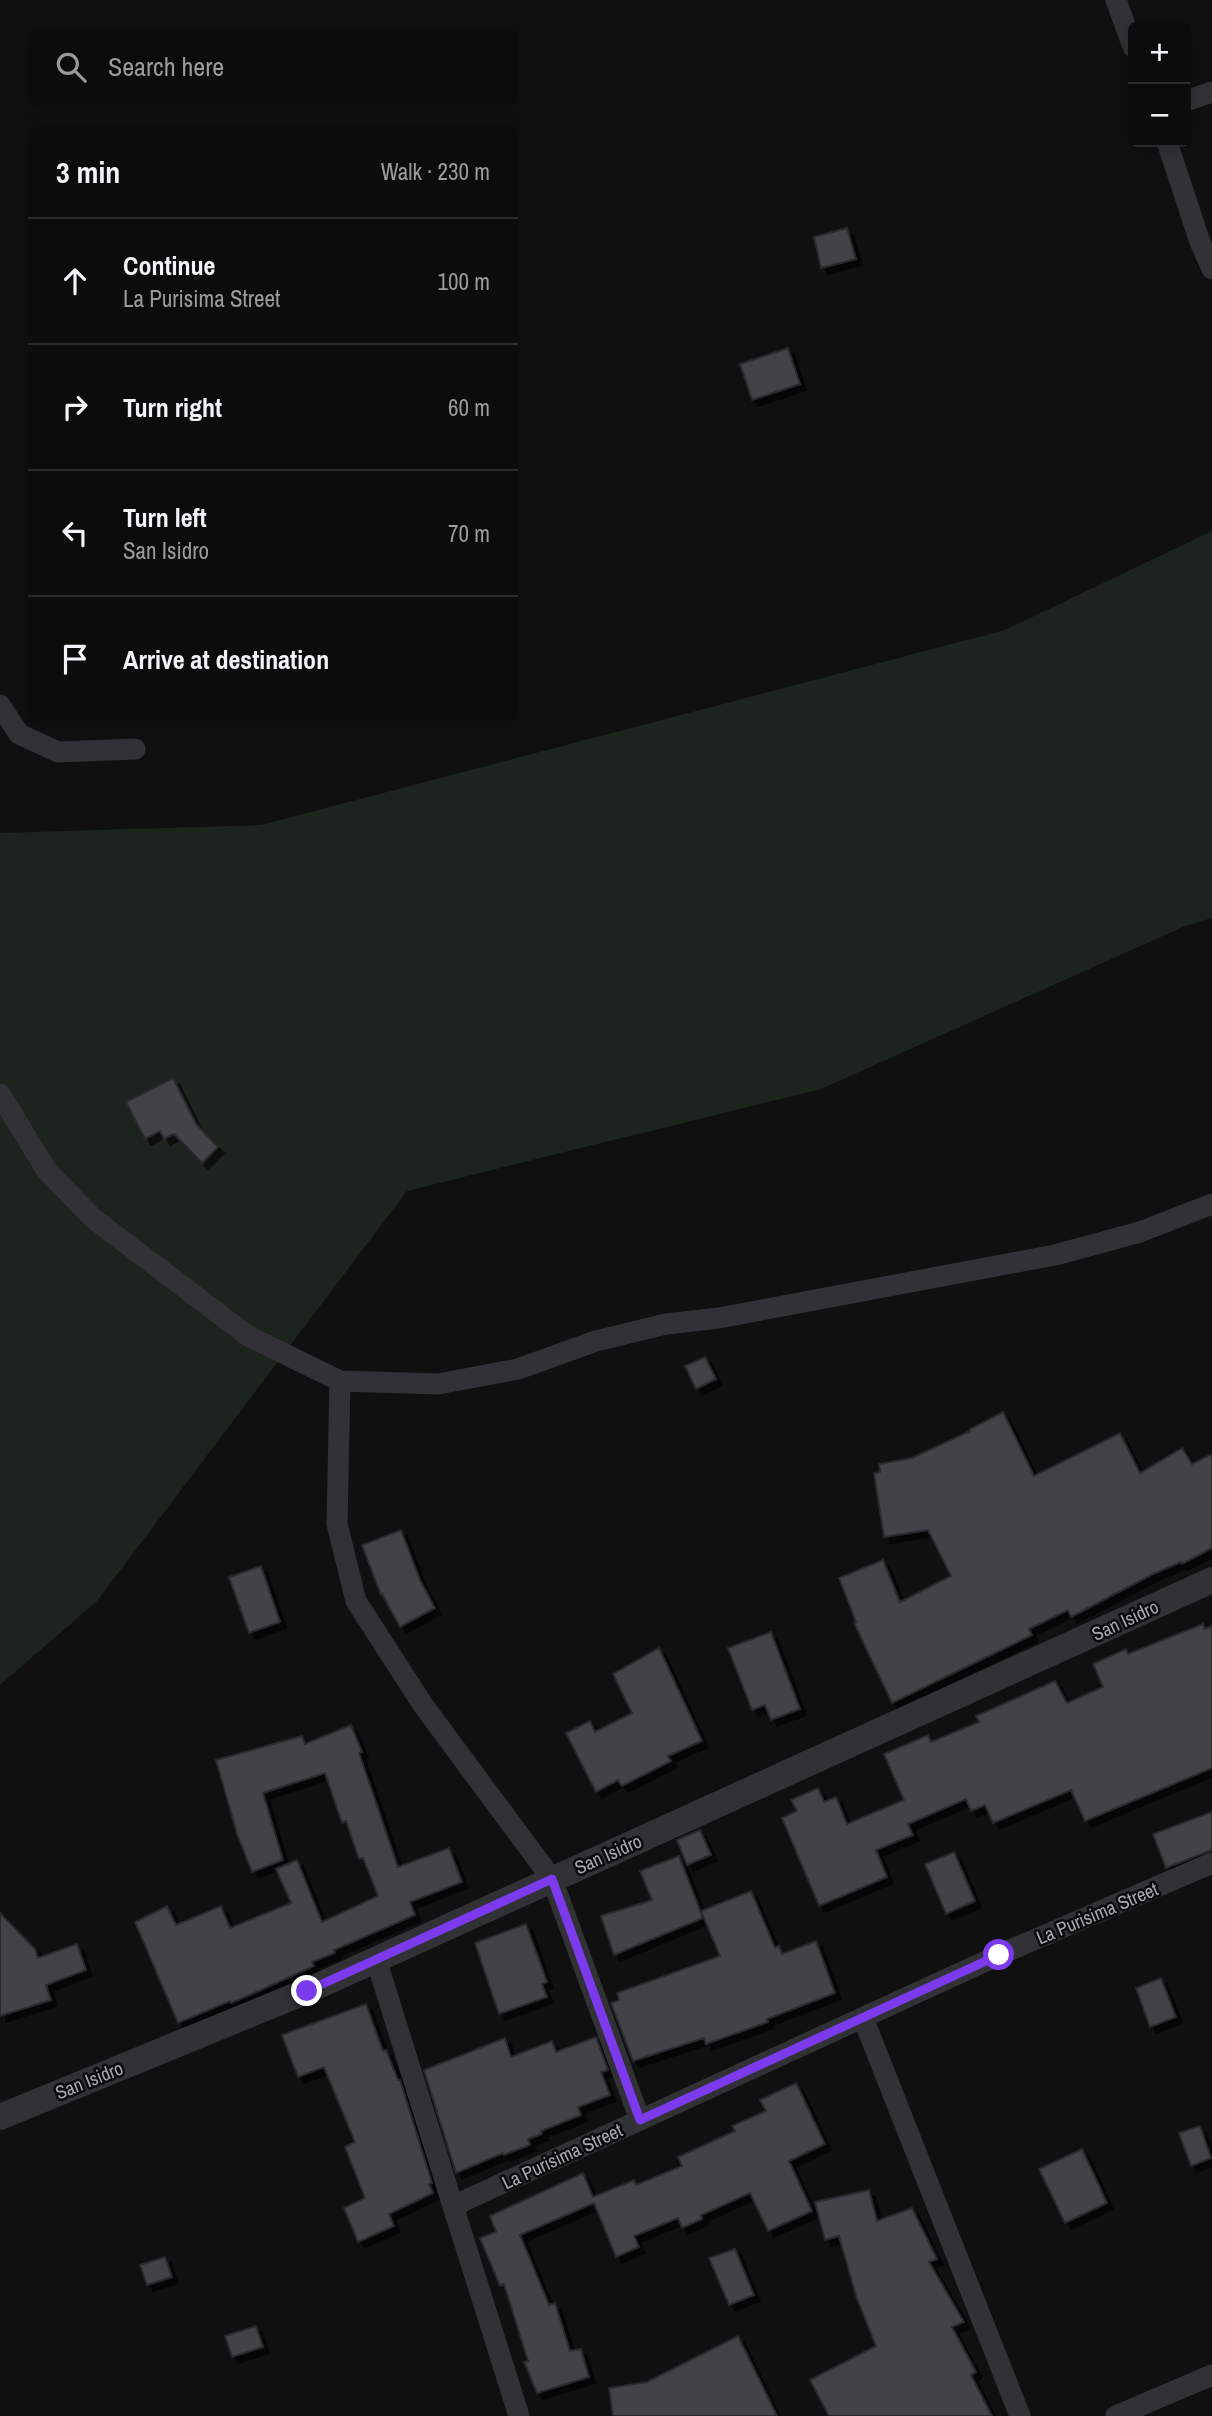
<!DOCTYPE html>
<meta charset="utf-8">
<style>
body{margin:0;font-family:"Archivo Narrow",sans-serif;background:#1a1a1b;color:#f1f3f6}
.controls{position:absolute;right:21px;top:21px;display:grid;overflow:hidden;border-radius:10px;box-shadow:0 4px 18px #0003}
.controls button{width:63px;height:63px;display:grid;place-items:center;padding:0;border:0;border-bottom:2px solid #2c2c2e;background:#0c0c0d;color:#f1f3f6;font:35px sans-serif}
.stop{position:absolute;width:21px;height:21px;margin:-16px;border:5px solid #7c3aed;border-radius:50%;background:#fff}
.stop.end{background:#7c3aed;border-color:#fff;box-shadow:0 2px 7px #0008}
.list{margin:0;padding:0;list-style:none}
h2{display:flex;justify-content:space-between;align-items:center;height:91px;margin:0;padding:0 28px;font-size:30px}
h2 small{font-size:23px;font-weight:400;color:#9a9b9d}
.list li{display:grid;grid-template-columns:46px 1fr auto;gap:21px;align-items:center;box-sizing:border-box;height:126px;padding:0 28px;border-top:2px solid #2c2c2e}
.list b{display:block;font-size:26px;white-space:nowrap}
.list p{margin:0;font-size:23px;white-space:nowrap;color:#9a9b9d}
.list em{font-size:23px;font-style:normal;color:#9a9b9d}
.icon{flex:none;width:38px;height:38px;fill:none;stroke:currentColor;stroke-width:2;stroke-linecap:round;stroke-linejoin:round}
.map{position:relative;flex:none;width:1212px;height:2416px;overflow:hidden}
.search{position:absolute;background:#0c0c0d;box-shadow:0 4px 18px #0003;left:28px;top:28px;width:490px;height:77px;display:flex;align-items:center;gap:18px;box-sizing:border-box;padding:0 24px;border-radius:10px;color:#9a9b9d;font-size:26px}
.panel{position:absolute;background:#0c0c0d;box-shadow:0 4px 18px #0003;left:28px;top:126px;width:490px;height:595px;border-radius:10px}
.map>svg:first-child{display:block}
.green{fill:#1d241e}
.building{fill:#424347;stroke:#2a2a2d;stroke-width:2;filter:url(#shadow)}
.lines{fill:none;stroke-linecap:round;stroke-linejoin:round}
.minor{stroke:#323236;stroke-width:21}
.tertiary{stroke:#323236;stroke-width:26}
.route{stroke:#7c3aed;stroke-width:9}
.labels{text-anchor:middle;stroke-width:5;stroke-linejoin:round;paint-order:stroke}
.street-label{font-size:19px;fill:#a3a8b1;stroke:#0b0b0c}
</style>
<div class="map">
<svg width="1212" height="2416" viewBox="0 0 1212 2416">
<defs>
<filter id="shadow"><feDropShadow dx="6" dy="6" stdDeviation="0" flood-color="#0009"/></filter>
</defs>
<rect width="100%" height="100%" fill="#101011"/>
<!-- green -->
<path class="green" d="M1212,531v387l-27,8 -364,163 -414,102 -310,410 -97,84v-852l261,-8 744,-195z"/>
<!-- building -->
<path class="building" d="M847,228l9,31 -35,9 -7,-31z
M788,348l12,36 -48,16 -12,-36z
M173,1078l23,46 22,23 -16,16 -28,-29 -10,5 -4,-8 -15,8 -19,-37z
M705,1357l11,22 -20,10 -11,-23z
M1003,1412l31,64 86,-43 20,40 42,-25 10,16 20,-10v94l-30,16 -1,-2 -28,12 -82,43 -3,-7 -39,19 3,6 -140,68 -38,-80 2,-1 -17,-44 44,-18 17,42 51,-26 -23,-46 -44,7 -10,-64 6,-1 -1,-8 33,-6 58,-27v-2z
M401,1530l19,50 15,28 -35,19 -18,-33 -1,1 -19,-50z
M261,1566l19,56 -31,11 -20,-56z
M1203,1624l2,5 7,-3v142l-127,53 -14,-31 -78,33 -8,-18 -14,6 -5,-12 -58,25 5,11 -37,15 11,27 -68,29 -37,-88 15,-7 -6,-11 27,-12 6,14 12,-5 11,27 57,-24 -20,-46 44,-19 3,7 48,-20 -3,-6 79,-35 12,22 36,-16 -10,-23 33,-15 2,5z
M771,1632l29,77 -29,11 -6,-15 -13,5 -24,-62z
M659,1648l43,93 -34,15 3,5 -49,25 -4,-6 -22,12 -30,-59 24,-12 5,11 37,-19 -19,-39z
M351,1725l11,27 -3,1 39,114 51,-19 13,34 -52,20 5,13 -81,35 1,3 -23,9 2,4 -62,28 -21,9 -1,-2 -52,22 -43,-101 32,-16 9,19 45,-19 9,22 61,-25 -15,-34 21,-9 25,62 56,-26 -15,-38 -4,1 -13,-38 -4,2 -17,-50 -62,20 20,67 -31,12 -15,-38 -21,-74 86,-24 3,8z
M1212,1812v38l-46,18 -13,-34z
M700,1830l11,25 -24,10 -10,-25z
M954,1852l21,49 -29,13 -21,-50z
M679,1856l24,62 -89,37 -13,-39 51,-16 -12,-29z
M751,1891l24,57 4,-2 3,8 34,-13 19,52 -68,26 1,3 -62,22 -2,-6 -71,23 -22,-58 8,-3 -2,-7 103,-37 -19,-45z
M0,1913l35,36 3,9 39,-14 9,26 -40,15 5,15 -51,16z
M526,1924l21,58 -5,2 5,13 -48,17 -24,-71z
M1161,1978l15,39 -26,10 -14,-39z
M366,2004l17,47 3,-1 12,30h2l32,103 -3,1 4,9 -44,21 5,12 -36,16 -14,-34 21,-10 -20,-51 10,-5 -31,-75 -26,10 -16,-42z
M596,2037l12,33 -7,2 9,23 -32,12 3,8 -40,16 1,3 -14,5 2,6 -26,10 -1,-2 -47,20 -32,-103 81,-32 6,19 41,-16 4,11z
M796,2083l29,61 -36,17 23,50 -44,20 -18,-38 -49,22 1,4 -20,9 -4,-10 -44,18 5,11 -23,10 -22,-54 -74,32 29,70 6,-2 15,48 11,-2 8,28 -52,16 -13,-31 4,-1 -24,-77 -4,2 -20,-48 16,-6 -6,-16 93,-43 10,24 41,-17 2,5 46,-19 -4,-9 57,-26 -3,-5 34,-15 -6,-11z
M1200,2126l11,32 -20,8 -12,-33z
M1082,2149l25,54 -42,20 -26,-54z
M869,2190l8,31 35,-13 25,51 -8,3 35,60 -12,5 24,45 -5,3 21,41h-163l-19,-36 66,-34 -20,-50 -17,-60 -14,4 -10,-38z
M735,2249l19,46 -25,10 -20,-47z
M165,2257l7,20 -25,8 -7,-20z
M256,2326l7,21 -31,10 -7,-21z
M738,2336l39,80h-164l-4,-28 38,-6z"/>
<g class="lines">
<!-- minor -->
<path class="minor" d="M1116,0l17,47
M1186,101l26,-9
M1167,142l33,100 12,27
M0,705l19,29 39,18 77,-3
M0,1094l47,77 47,48 154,117 92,45 98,3 80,-15 78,-28 70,-17 53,-6 336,-63 85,-23 72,-28
M340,1381l-3,143 19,77 67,104 129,174 88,241
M376,1959l77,247 546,-251 213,-92
M863,2018l157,398
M453,2206l66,210
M1116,2416l96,-41"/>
<!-- tertiary -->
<path class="tertiary" d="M0,2117l307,-126 905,-411"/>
</g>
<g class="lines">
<!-- route -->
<path class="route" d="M307,1991l245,-112 88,241 359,-165"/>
</g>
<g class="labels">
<!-- street labels -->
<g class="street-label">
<text transform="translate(1125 1620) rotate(-25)" y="7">San Isidro</text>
<text transform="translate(608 1854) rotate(-24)" y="7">San Isidro</text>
<text transform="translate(1097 1913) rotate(-23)" y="7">La Purisima Street</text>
<text transform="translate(89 2080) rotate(-22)" y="7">San Isidro</text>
<text transform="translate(562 2156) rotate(-25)" y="7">La Purisima Street</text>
</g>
</g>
</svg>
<div class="controls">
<button>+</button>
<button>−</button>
</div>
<div class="stop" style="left:999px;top:1955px"></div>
<div class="stop end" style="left:307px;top:1991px"></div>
<div class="search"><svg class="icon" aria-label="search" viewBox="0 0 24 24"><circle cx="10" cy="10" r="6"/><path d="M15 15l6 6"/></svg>Search here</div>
<section class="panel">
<h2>3 min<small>Walk · 230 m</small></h2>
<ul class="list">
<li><svg class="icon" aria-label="ahead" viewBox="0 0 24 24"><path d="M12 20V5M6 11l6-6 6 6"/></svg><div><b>Continue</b><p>La Purisima Street</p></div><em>100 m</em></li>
<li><svg class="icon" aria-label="right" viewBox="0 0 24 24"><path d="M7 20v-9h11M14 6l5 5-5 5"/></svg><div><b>Turn right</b></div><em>60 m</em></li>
<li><svg class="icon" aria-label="left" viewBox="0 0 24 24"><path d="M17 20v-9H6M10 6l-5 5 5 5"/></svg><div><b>Turn left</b><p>San Isidro</p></div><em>70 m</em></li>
<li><svg class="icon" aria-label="arrive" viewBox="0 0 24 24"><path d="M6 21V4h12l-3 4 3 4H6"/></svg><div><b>Arrive at destination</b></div></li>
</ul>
</section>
</div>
